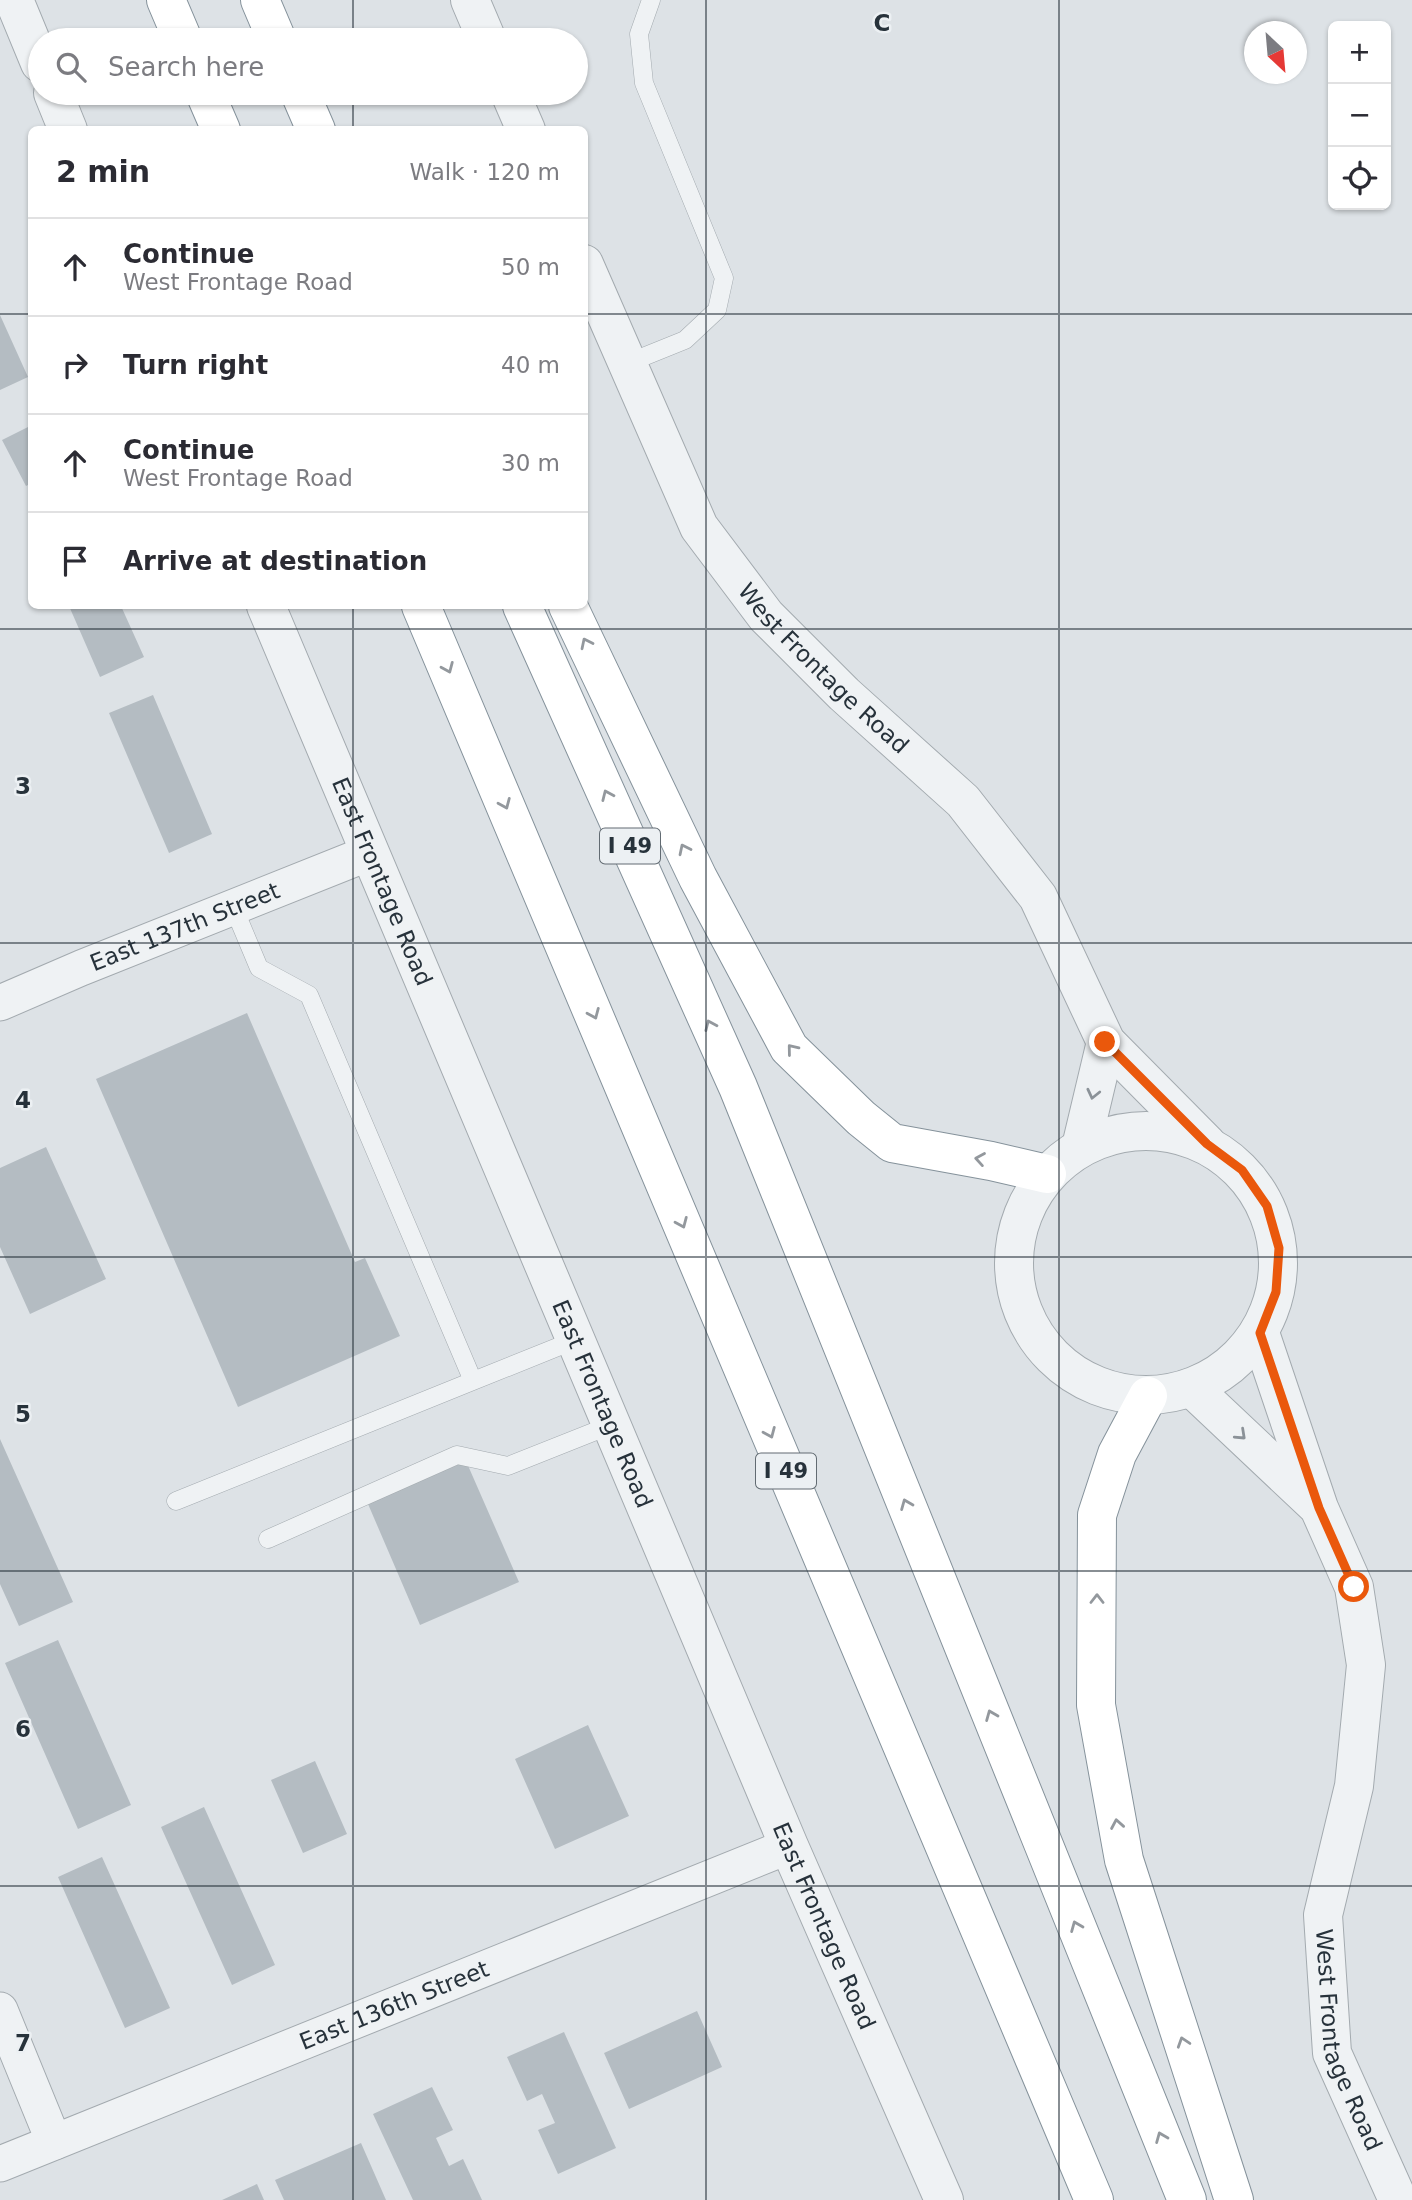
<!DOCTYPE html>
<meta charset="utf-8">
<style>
body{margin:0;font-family:"DejaVu Sans",sans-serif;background:#f2f2f3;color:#2b2b33}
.controls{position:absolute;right:21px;top:21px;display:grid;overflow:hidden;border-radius:10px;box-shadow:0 2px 5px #0004}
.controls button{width:63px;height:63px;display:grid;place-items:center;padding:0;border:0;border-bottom:2px solid #e1e1e2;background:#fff;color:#2b2b33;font:35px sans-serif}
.compass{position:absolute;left:1244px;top:21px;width:63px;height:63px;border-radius:50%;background:#fff;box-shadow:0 2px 5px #0004;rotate:154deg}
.stop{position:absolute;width:21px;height:21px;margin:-16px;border:5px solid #ea580c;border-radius:50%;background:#fff}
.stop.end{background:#ea580c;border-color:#fff;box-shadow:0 2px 7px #0008}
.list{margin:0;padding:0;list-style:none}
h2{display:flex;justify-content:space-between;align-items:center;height:91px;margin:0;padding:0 28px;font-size:30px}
h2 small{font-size:23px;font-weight:400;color:#7c7c81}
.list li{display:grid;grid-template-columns:46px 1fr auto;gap:21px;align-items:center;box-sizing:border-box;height:98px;padding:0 28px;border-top:2px solid #e1e1e2}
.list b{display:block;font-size:26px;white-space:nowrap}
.list p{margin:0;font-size:23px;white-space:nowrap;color:#7c7c81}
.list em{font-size:23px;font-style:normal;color:#7c7c81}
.icon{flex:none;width:38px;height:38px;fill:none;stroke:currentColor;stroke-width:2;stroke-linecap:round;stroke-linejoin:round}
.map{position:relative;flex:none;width:1412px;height:2200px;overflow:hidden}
.search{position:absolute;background:#fff;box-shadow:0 2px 5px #0004;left:28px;top:28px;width:560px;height:77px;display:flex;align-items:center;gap:18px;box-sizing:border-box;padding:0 24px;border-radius:38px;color:#7c7c81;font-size:26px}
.panel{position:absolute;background:#fff;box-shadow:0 2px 5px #0004;left:28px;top:126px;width:560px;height:483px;border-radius:10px}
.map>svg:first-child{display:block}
.building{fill:#b4bcc2}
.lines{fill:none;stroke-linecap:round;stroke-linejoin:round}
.service-casing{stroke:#a3aaaf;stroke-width:19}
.minor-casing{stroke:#a3aaaf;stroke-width:37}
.tertiary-casing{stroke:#a3aaaf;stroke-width:40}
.motorway-casing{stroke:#85929b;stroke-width:40}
.service{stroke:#eff2f4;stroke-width:18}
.minor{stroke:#eff2f4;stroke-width:35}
.tertiary{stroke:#eff2f4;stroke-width:38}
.motorway{stroke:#fff;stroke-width:38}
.oneway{stroke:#93989d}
.oneway2{stroke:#8b9298}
.route{stroke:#ea580c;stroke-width:9}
.grid{fill:none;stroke:#27323b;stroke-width:2;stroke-opacity:0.55}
.labels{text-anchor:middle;stroke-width:5;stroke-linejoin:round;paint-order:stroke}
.shield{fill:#ecf0f3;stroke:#626b72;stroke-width:2}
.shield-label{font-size:21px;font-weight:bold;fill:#27323b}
.street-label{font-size:23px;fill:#27323b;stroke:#ecf0f3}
.grid-label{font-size:23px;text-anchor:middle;font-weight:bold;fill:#27323b;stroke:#ecf0f3;stroke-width:5;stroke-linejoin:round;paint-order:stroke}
</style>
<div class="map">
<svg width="1412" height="2200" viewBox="0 0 1412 2200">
<rect width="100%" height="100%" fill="#dde2e6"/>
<!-- building -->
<path class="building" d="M0,315l28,62 -28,13z
M32,425v58l-6,3 -24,-46z
M69,606h52l23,51 -44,20z
M153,695l59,139 -43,19 -60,-140z
M247,1013l108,249 10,-4 35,78 -162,71 -142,-328z
M46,1147l60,132 -76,35 -30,-67v-79z
M0,1439l73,163 -54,24 -19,-42z
M466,1461l53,121 -99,43 -52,-121z
M58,1640l73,165 -53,24 -73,-166z
M588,1725l41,91 -74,33 -40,-90z
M315,1761l32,73 -44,19 -32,-73z
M204,1807l71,158 -43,20 -71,-158z
M102,1857l68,151 -45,20 -67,-151z
M697,2011l25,56 -93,42 -25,-56z
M564,2032l52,116 -58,26 -20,-44 17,-7 -13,-29 -15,7 -20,-44z
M432,2087l21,43 -17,8 13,28 14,-7 19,41h-69l-40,-86z
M361,2143l25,57h-102l-9,-20z
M257,2184l7,16h-42z"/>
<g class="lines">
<!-- service casing -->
<g class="service-casing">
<path id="service" d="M628,363l57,-23 32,-30 7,-32 -80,-195 -5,-49 12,-34
M233,906l26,62 50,27 164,386 102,-41
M176,1501l297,-120
M268,1539l189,-84 51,11 103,-41"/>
</g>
<!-- minor casing -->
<g class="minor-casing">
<g id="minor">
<path id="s1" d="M0,1003l81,-35 288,-115"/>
<path d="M0,2010l54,132"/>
<path id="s2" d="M0,2164l789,-318"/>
</g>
</g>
<!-- tertiary casing -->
<g class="tertiary-casing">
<g id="tertiary">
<path d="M14,0l26,63"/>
<path d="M470,0l17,40"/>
<path d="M53,93l15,37"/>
<path d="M510,93l16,37"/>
<path id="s3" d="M584,264l115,263 67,89 78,78 119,107 75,96 68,145 101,102"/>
<path id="s4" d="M266,606l523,1240 155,354"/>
<circle cx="1146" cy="1263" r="132"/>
<path d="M1081,1147l25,-105"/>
<path id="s5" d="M1260,1333l59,175 35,79 12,78 -12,121 -31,129 9,138 66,147"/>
<path d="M1192,1388l123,116"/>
</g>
</g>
<!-- motorway casing -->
<g class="motorway-casing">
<path id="motorway" d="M166,0l17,40
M260,0l17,40
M205,93l16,37
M300,93l16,37
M421,606l673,1594
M522,606l216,481 449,1113
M568,606l130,272 91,170 72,70 31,25 99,18 56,13
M1148,1396l-31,58 -20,61 -1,190 28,155 110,340"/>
</g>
<!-- service -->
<use href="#service" class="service"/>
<!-- minor -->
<use href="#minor" class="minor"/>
<!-- tertiary -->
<use href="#tertiary" class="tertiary"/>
<!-- motorway -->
<use href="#motorway" class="motorway"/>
</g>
<!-- one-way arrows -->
<defs><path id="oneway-chevron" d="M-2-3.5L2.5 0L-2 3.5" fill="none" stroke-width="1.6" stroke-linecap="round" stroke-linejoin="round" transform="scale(1.75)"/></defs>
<g class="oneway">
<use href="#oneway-chevron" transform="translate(586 643) rotate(-116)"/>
<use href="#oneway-chevron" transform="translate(448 668) rotate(67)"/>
<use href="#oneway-chevron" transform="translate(607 795) rotate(-114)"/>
<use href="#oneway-chevron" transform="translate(505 804) rotate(67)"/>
<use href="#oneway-chevron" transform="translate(684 849) rotate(-116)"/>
<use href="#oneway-chevron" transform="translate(594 1014) rotate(67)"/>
<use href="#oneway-chevron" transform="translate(710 1025) rotate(-114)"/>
<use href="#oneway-chevron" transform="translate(792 1049) rotate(-129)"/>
<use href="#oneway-chevron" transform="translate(980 1159) rotate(-170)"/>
<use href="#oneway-chevron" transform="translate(682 1223) rotate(67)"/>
<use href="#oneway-chevron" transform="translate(770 1433) rotate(67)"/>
<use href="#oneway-chevron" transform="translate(906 1504) rotate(-112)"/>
<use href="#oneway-chevron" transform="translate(1097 1599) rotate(-90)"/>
<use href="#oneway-chevron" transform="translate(991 1715) rotate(-112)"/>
<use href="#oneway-chevron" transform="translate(1117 1824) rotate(-100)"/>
<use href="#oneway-chevron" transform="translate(1076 1926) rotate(-112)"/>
<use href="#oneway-chevron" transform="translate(1183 2042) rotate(-108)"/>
<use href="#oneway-chevron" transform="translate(1161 2137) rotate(-112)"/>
</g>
<g class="oneway2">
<use href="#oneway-chevron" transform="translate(1093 1094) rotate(103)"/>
<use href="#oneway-chevron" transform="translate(1241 1435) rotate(43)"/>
</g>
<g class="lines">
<!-- route -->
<path class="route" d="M1105,1042l102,102 35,26 25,36 12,42 -3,44 -16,41 59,175 35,79"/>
</g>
<!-- grid -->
<path class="grid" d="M353,0v40M706,0v2200M1059,0v2200M353,93v37M0,314h32M584,314h828M353,606v1594M0,629h1412M0,943h1412M0,1257h1412M0,1571h1412M0,1886h1412"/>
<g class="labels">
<!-- shield labels -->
<g class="shield">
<rect x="600" y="828.5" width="60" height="35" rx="5"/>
<rect x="756" y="1453.5" width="60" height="35" rx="5"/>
</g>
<g class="shield-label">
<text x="630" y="853">I 49</text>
<text x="786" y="1478">I 49</text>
</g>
<!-- street labels -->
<g class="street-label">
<text dy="8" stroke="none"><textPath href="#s3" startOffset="476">West Frontage Road</textPath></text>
<text dy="8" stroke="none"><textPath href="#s4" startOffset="299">East Frontage Road</textPath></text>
<text dy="8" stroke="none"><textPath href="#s1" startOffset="200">East 137th Street</textPath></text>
<text dy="8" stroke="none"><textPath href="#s4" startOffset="866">East Frontage Road</textPath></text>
<text dy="8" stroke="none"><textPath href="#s4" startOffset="1433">East Frontage Road</textPath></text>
<text dy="8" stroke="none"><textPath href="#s2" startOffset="425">East 136th Street</textPath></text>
<text dy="8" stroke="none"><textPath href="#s5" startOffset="733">West Frontage Road</textPath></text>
</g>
</g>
<g class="grid-label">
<text x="882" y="31">C</text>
<text x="23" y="794">3</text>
<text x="23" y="1108">4</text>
<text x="23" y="1422">5</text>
<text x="23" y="1737">6</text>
<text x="23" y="2051">7</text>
</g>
</svg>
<div class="controls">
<button>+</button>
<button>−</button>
<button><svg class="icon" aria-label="locate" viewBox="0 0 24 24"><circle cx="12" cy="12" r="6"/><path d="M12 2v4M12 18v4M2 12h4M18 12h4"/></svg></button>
</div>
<svg class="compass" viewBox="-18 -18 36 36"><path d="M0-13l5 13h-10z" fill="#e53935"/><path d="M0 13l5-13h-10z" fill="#7c7c81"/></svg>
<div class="stop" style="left:1354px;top:1587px"></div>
<div class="stop end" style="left:1105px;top:1042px"></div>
<div class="search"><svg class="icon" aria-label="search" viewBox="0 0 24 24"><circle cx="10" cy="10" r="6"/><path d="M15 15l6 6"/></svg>Search here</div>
<section class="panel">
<h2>2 min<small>Walk · 120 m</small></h2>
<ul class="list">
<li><svg class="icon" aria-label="ahead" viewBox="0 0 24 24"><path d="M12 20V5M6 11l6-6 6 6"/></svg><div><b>Continue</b><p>West Frontage Road</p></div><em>50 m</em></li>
<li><svg class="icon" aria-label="right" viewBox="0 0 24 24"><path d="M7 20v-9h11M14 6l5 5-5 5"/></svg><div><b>Turn right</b></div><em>40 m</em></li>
<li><svg class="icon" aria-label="ahead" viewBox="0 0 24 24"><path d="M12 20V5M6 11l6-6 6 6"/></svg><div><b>Continue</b><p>West Frontage Road</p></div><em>30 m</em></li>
<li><svg class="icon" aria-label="arrive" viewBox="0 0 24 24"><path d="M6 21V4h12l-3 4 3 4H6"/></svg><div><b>Arrive at destination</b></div></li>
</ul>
</section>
</div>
